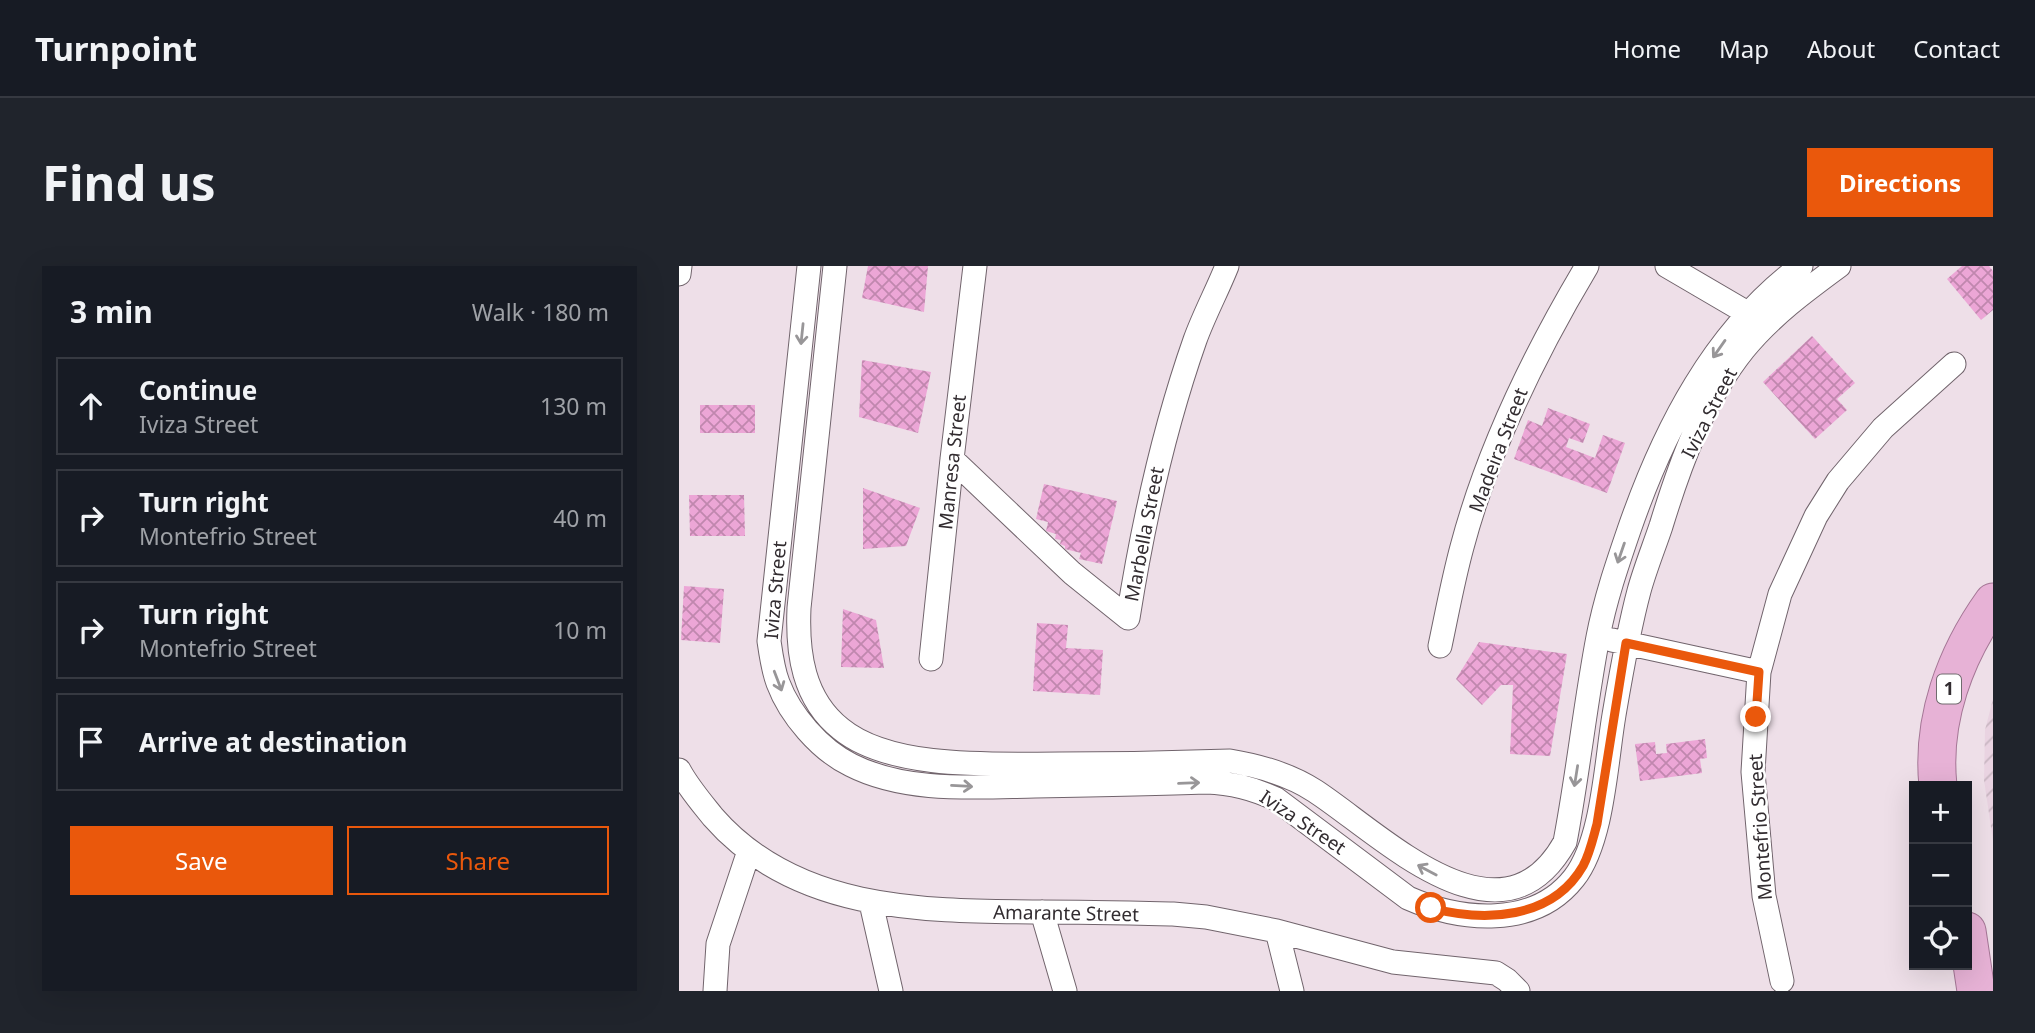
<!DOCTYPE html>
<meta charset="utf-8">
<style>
body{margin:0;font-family:"Noto Sans",sans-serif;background:#20242c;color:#f1f3f6}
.controls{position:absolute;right:21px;bottom:21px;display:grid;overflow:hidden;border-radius:0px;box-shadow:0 7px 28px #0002}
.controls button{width:63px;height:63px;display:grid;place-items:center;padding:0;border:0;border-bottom:2px solid #363941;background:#171b24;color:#f1f3f6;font:35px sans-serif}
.stop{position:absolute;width:21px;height:21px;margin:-16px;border:5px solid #ea580c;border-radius:50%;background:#fff}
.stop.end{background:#ea580c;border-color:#fff;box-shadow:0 2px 7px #0008}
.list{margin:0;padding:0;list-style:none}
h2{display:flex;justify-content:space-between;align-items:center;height:91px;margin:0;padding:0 28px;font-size:30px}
h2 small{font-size:23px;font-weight:400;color:#9ea1a6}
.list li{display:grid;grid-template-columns:46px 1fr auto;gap:21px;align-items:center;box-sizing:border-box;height:98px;margin:0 14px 14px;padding:0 14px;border:2px solid #363941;border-radius:0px}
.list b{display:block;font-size:26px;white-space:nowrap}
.list p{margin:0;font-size:23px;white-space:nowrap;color:#9ea1a6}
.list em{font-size:23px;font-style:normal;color:#9ea1a6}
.actions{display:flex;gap:14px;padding:21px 28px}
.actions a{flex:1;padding:16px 0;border:2px solid #ea580c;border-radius:0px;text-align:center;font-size:24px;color:#ea580c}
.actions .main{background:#ea580c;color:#fff}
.icon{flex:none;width:38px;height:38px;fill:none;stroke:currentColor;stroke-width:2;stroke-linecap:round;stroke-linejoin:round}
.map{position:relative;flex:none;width:1314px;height:725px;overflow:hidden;border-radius:0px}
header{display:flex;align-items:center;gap:42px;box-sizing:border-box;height:98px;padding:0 35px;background:#171b24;border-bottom:2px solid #363941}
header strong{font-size:33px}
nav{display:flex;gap:38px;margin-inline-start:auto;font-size:24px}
.intro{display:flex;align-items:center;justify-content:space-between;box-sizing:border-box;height:168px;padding:0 42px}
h1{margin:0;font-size:49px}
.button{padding:18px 32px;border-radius:0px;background:#ea580c;color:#fff;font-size:24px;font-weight:700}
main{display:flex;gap:42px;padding:0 42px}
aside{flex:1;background:#171b24;border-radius:0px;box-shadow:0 7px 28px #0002}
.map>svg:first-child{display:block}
.industrial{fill:url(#industrial-furrows)}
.building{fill:url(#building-cross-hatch)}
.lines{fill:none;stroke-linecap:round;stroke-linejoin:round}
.minor-casing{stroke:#71646c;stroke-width:25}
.trunk-casing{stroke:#a47695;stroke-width:39}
.minor{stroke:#fff;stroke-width:23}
.trunk{stroke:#e7b2d6;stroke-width:37}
.oneway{stroke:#989698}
.route{stroke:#ea580c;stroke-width:9}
.labels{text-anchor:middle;stroke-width:5;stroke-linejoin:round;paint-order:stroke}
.shield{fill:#fff;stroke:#706b6e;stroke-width:2}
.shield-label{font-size:18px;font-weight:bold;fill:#322c30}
.street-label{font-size:19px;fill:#322c30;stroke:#fff}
</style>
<header>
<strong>Turnpoint</strong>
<nav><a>Home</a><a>Map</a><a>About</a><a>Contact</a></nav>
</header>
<div class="intro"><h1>Find us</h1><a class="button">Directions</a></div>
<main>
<aside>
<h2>3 min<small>Walk · 180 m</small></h2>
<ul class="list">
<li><svg class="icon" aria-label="ahead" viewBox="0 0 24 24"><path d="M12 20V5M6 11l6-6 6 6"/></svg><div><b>Continue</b><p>Iviza Street</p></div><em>130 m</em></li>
<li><svg class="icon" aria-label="right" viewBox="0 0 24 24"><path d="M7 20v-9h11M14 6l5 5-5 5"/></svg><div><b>Turn right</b><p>Montefrio Street</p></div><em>40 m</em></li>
<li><svg class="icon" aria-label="right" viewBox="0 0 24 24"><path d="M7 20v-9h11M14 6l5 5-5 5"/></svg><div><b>Turn right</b><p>Montefrio Street</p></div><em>10 m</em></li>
<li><svg class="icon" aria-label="arrive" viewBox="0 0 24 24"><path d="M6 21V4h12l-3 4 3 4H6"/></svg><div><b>Arrive at destination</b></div></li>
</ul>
<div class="actions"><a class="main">Save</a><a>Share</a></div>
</aside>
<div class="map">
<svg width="1314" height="725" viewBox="0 0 1314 725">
<defs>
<pattern id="industrial-furrows" width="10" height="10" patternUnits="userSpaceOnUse" patternTransform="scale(1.75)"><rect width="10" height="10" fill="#e9d3e1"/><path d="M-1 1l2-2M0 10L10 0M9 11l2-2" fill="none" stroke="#c8b5c1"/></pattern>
<pattern id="building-cross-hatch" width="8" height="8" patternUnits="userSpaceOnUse" patternTransform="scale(1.75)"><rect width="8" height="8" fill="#eca6d6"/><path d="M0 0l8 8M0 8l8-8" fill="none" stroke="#c087ae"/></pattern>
</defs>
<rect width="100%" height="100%" fill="#eedfe8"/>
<!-- industrial -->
<path class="industrial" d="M1314,433v142l-9,-61 1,-50z"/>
<!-- building -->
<path class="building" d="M189,0h60l-4,46 -62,-14z
M1283,0h27l4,5v39l-12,10 -34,-41z
M1133,70l43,47 -18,16 10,11 -32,29 -52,-57z
M183,94l69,12 -13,61 -59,-16z
M21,139h55v28h-55z
M869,142l42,16 -7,19 -14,-5 -3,9 29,11 8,-23 22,8 -18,50 -93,-34 14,-39 14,6z
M365,218l73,17 -15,63 -23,-5 2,-6 -16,-4v-3l-5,-2 1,-4 -6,-1 1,-5 -10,-3 2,-9 -12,-3z
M184,222l57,20 -14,38 -43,3z
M10,229h55l1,41h-55z
M5,320l40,3 -4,54 -39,-3z
M164,343l33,11 8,48 -43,-1z
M358,357l31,2 -2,23 37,2 -3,45 -67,-4z
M800,376l88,12 -17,102 -40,-2 3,-69h-12l-19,20 -26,-26z
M1026,473l2,19 -7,1 2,14 -62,8 -5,-37 20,-2 1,12 11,-1 -1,-9z"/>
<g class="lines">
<!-- minor casing -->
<g class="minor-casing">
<path id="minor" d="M130,0l-40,375c2,14 4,29 9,42 12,32 42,67 73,82 55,28 124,22 184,21 57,-1 114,-2 171,-4 26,1 46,6 70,17l132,99c52,23 126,31 166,-20 29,-37 32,-116 40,-163 7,-41 14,-83 25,-124 6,-22 15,-44 22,-65 19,-62 42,-126 83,-177 27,-33 61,-58 95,-83
M156,0l-36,342c-2,45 4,91 42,121 50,41 155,35 218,35 57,0 114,-1 171,-3 30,5 59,13 85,30 66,43 186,166 250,51 13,-68 20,-137 33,-205 7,-37 19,-72 31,-107 35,-101 85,-199 172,-264
M988,0l94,55
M0,8l1,-8
M273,193l120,114 56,45c15,-95 35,-187 67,-278 9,-25 22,-49 32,-74
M933,374l147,32
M761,380c7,-33 13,-66 22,-99 26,-98 73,-194 125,-281
M252,393l21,-200 23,-193
M0,504c9,17 22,32 34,47 83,95 211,94 327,95 44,0 88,1 133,2l33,3 71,14 116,31 103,11 11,7 11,11
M192,637l20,88
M363,646l23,79
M598,665l15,60
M1103,715l-18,-85 -11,-124 6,-100 21,-78 36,-78 22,-35 45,-53 71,-64
M36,725l3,-47 31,-93"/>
</g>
<!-- trunk casing -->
<g class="trunk-casing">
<path id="trunk" d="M1259,520c-7,-66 17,-131 55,-184
M1288,665l9,60"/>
</g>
<!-- minor -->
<use href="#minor" class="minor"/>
<!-- trunk -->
<use href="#trunk" class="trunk"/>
</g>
<!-- one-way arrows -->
<defs><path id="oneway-shaft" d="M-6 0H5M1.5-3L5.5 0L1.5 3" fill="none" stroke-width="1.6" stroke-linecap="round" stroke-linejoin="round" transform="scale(1.75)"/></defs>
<g class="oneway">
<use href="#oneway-shaft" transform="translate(123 68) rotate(96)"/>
<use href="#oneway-shaft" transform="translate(1040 83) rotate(125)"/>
<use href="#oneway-shaft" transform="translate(942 287) rotate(109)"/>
<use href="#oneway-shaft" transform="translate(99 415) rotate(69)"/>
<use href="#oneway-shaft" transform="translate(897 510) rotate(99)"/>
<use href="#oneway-shaft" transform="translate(510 517) rotate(-2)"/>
<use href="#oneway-shaft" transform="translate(283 520) rotate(3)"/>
<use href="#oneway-shaft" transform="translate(748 604) rotate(-152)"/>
</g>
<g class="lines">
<!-- route -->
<path class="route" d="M752,642c53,14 121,12 152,-42 7,-13 10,-28 14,-42l29,-181 133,29 -3,45"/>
</g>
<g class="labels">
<!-- shield labels -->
<rect class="shield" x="1258" y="408.5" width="24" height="29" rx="5"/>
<g class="shield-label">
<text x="1270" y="429">1</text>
</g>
<!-- street labels -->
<g class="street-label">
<text transform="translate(1030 147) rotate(-63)" y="7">Iviza Street</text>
<text transform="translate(819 184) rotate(-69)" y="7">Madeira Street</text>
<text transform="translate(273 196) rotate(-84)" y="7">Manresa Street</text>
<text transform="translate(465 268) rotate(-79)" y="7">Marbella Street</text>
<text transform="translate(96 324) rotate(-85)" y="7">Iviza Street</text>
<text transform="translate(624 556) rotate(34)" y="7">Iviza Street</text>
<text transform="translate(1081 561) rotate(-94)" y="7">Montefrio Street</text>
<text transform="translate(387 647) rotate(1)" y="7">Amarante Street</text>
</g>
</g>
</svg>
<div class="controls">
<button>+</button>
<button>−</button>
<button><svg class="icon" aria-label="locate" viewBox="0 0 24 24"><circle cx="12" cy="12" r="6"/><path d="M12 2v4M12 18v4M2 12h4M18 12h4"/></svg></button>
</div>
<div class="stop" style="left:752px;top:642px"></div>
<div class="stop end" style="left:1077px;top:451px"></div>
</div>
</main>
